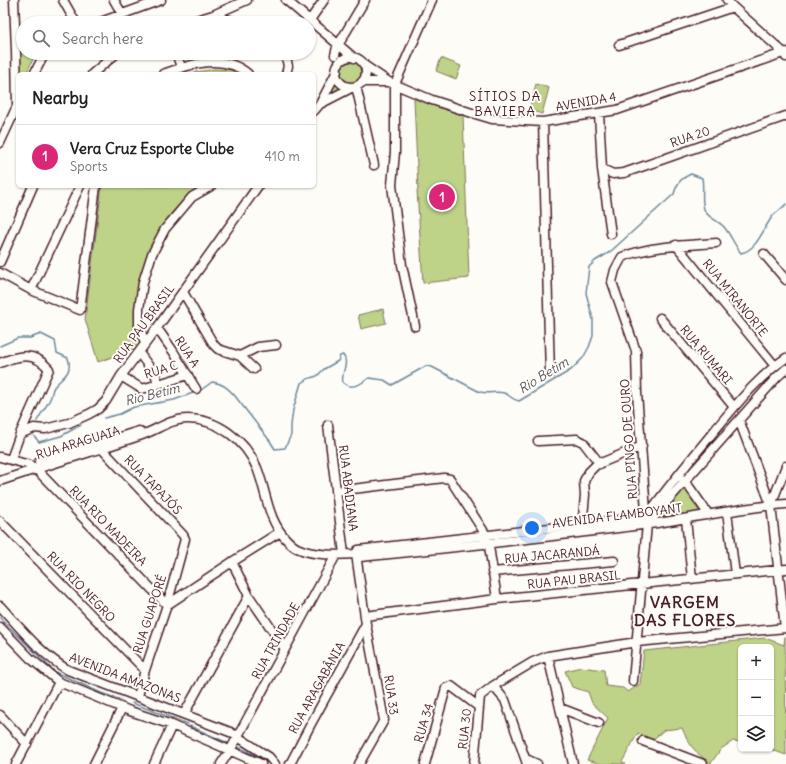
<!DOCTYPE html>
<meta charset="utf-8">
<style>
body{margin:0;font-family:Delius,sans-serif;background:#f6f6f6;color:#222}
.controls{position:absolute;right:12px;bottom:12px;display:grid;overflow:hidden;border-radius:6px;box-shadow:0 1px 3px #0004}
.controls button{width:36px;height:36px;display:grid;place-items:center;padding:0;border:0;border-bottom:1px solid #e0e0e0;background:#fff;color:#222;font:20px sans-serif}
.you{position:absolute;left:532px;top:528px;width:14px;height:14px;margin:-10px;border:3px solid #fff;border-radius:50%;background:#1a73e8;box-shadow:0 0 0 6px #1a73e833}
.badge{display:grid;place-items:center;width:26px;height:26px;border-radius:50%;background:#db2777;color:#fff;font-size:13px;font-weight:700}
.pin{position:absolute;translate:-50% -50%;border:2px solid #fff;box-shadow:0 1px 4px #0006}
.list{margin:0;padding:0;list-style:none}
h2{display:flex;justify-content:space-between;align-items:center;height:52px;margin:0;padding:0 16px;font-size:17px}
h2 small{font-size:13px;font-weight:400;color:#767676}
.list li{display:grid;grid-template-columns:26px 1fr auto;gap:12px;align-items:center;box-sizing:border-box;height:64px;padding:0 16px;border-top:1px solid #e0e0e0}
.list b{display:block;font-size:15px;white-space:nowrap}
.list p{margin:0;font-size:13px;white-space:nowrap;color:#767676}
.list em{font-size:13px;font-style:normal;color:#767676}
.icon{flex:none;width:22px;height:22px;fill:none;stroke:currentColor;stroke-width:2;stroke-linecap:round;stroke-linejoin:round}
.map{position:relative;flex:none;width:786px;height:764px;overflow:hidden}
.search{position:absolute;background:#fff;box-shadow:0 1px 3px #0004;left:16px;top:16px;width:300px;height:44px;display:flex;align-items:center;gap:10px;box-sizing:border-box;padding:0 14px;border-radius:22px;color:#767676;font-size:15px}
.panel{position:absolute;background:#fff;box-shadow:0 1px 3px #0004;left:16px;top:72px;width:300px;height:116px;border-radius:6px}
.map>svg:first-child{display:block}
.green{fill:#bed288;stroke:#84785a}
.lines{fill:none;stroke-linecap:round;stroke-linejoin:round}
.stream{stroke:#6c8899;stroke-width:1.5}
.minor-casing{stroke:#4a1f2b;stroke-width:11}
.minor{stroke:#fdfcf7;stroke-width:8}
.labels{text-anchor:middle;stroke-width:4;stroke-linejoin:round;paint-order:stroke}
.street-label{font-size:12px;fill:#4a1f2b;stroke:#fdfcf7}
.neighbourhood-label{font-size:13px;letter-spacing:1px;fill:#4a1f2b;stroke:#fdfcf7}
.water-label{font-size:13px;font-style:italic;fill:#5b5462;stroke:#fdfcf7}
.district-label{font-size:16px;font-weight:bold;letter-spacing:1px;fill:#4a1f2b;stroke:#fdfcf7}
</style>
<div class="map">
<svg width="786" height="764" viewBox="0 0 786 764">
<rect width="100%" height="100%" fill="#fdfcf7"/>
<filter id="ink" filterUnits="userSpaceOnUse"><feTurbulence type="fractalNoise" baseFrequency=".025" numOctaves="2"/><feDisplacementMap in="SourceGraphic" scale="8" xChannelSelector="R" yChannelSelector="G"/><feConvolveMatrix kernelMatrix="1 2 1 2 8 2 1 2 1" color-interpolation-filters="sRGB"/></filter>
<g filter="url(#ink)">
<!-- green -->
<path class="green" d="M23,51v2h13l-10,21h-5l-2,-22z
M441,58l20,8 -5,13 -20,-8z
M340 72a11 11 0 1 1 22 0a11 11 0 1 1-22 0Z
M214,69l19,1 8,4h-56z
M335,78l3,6 6,4 -19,10z
M536,84l13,4 -7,26 -13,-4z
M414,99l49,16 6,163 -46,5 -6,-93h1z
M102,186h99c-44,30 -66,82 -65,134 0,9 2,18 3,27l-41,15 -13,-43z
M383,309l3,14 -25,6 -3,-14z
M685,488l15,25 -41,6z
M785,636l1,119 -17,-6h2v-102h-30v95l-8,-1 -12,8 -10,14c-15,-8 -23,-20 -29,-35l-18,2 -14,12 -12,-9 -16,29 4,2h-25l-14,-4 21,-42 -16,-15 -4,-11 -16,-5 -7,-16 16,-4 23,3 2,16 17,2 5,4 12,-8 4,-33 121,-13 19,7z"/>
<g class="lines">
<!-- stream -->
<path class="stream" d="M0,346l18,-8h12l11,-4 14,7 2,12 11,5c5,16 -6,19 -14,29 -2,3 -2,8 -4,12 -3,7 -9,14 -13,22
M104,418l16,-4 14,-7 40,-7 27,-10 11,-8c10,1 16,6 23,14l35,45 5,8 10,-1 6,-13v-10l2,-15 8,-27 6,-4 10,-3 7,-7 14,-8 2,-5 3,-1c7,9 -3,18 0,28 9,7 18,1 26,-5l15,2 8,5 34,-19 6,1 48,25c8,2 16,-1 24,1 6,2 8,7 15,8l52,-31 12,-12 6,-11 4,-11v-17l-7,-26 3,-26 6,-6 15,-9 64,-58c3,-11 6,-15 17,-20l11,4c2,10 -1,22 2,31 3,9 14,11 20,18 7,8 10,18 17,26 16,-3 22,-24 31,-36 4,-5 10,-8 14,-13
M34,436l5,6 22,-6 20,-11
M0,618l55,54 46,21 20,7
M132,703l56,21
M190,726l40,18
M236,746l23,11 7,7"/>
<!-- minor casing -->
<g class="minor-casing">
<path id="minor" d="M14,0l2,50 1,56
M63,0l13,23
M114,0l8,14
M286,0l68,58
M727,0l6,7 51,46 2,4
M213,15l25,8
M310,20l14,-20
M98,23l63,-23
M186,23l27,-8 34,-15
M619,45l114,-38
M176,53l5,14
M285,53l3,13 -2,8
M335,55l2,-8 28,-47
M336 72a15 15 0 1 1 30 0a15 15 0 1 1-30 0Z
M364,65l25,17 43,18 40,13 20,6 51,3 74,-12 169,-58
M34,74l11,-21
M92,74l25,-21
M163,74c27,-10 61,-21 85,0
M362,82h27
M356,86l18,79
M320,104l33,-17
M314,111l6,-7 17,-33
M599,113l3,56 9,65
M543,122l7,252
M0,143l18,-39
M602,169l11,5 11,-1 162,-57
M676,245l99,121
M764,254l22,26
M0,262l33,-76
M0,273l31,17 49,20 16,-124
M31,290l49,-104
M183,292l31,53 4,4 22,7 18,-9 18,-2
M660,318l74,89
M415,326l-13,-61 -10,-80 3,-33v-68l37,-84
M157,328l16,23 23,38
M145,343l-6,-17v-17l4,-27 9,-28 13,-25 27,-32 19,-11
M139,353l17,23 1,5 -2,4
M240,356l14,13
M786,358c-28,19 -50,47 -71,72 -24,29 -47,57 -69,87l-288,33 -2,4 4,3c99,-10 198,-21 297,-34 43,-6 86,-16 129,-19
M0,363c19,-8 34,-12 49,6l-29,65 -9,25
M121,376l21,13 46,-14
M739,420l32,85 14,123
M328,425l16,129
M20,434l14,-6 11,1 24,-6 20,-9 9,-5 8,-8 15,-25 36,-48 101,-142
M538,441l39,-2 6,3 17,22
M102,449l81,86 2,4 -18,66 -22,65 -7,26
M0,457l30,8 6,4 131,136 65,-43 48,-30
M39,462l100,-31
M682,479l3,2 24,34
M0,481c47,-16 95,-30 142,-46 15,-5 28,-16 45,-16 16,0 30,5 42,14 13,9 22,21 28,35 10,25 10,52 30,72 3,3 6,6 10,8 17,8 40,7 59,6l10,70 18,96 -25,44
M336,491l108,-13 6,1 36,56 3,11 8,53
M771,505l15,-39
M727,512l8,62
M686,519l6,60
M0,521l145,149
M647,524l130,-147 9,-8
M582,528l3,-33 -1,-14 5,-9 7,-7 46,-19
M232,562l17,34 36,53
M492,572l122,-11
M0,606c21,23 41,48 68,64l162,62 39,25 6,7
M365,616l132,-17 289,-30
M0,627l30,31 29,24 71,29 42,14 89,39
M548,656l25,108
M633,681l14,-157 -10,-131 -1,-42 -24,-69 3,-12 7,-13c27,-11 64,-12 94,-14
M493,686l12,14 22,64
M560,708l39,15
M184,714l65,-118
M0,715l27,29
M643,741l60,23
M526,759l11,5
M16,764l43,-82
M94,764l28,-56
M154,764l18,-39
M221,764l11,-17 104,-192
M290,764l22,-42 54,-98
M425,764l21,-76 5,-2 28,21
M474,764l6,-68 13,-10 40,-24 15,-6 89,-14 149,-14"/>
</g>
<!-- minor -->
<use href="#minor" class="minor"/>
</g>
</g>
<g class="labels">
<!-- street labels -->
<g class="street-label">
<text transform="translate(586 102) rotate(-10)" y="4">AVENIDA 4</text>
<text transform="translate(690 137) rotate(-19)" y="4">RUA 20</text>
<text transform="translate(735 298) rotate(51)" y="4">RUA MIRANORTE</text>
<text transform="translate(144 324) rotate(-54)" y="4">RUA PAU BRASIL</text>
<text transform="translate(187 352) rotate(57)" y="4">RUA A</text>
<text transform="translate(706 355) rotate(50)" y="4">RUA RUMARI</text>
<text transform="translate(161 370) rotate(-17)" y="4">RUA C</text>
<text transform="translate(629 439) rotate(-94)" y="4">RUA PINGO DE OURO</text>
<text transform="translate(78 443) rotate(-17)" y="4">RUA ARAGUAIA</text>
<text transform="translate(153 485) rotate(46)" y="4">RUA TAPAJÓS</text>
<text transform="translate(348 488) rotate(83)" y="4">RUA ABADIANA</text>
<text transform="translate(617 516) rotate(-7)" y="4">AVENIDA FLAMBOYANT</text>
<text transform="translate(108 526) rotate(46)" y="4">RUA RIO MADEIRA</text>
<text transform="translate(552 555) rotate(-5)" y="4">RUA JACARANDÁ</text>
<text transform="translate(574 580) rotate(-6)" y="4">RUA PAU BRASIL</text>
<text transform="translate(81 587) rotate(46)" y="4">RUA RIO NEGRO</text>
<text transform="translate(150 614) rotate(-72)" y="4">RUA GUAPORÉ</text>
<text transform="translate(276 641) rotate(-61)" y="4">RUA TRINDADE</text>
<text transform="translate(125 678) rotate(21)" y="4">AVENIDA AMAZONAS</text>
<text transform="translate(317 688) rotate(-61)" y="4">RUA ARAGABÂNIA</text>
<text transform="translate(391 695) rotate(81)" y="4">RUA 33</text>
<text transform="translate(424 723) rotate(-74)" y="4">RUA 34</text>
<text transform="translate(465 729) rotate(-84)" y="4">RUA 30</text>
</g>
<!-- neighbourhood labels -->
<g class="neighbourhood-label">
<text x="505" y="101">SÍTIOS DA<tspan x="505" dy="15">BAVIERA</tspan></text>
</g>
<!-- water labels -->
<g class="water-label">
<text transform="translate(543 375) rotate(-32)" y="5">Rio Betim</text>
<text transform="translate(152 394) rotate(-14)" y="5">Rio Betim</text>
</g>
<!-- district labels -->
<g class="district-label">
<text x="685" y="608">VARGEM<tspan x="685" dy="18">DAS FLORES</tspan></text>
</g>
</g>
</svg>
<div class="controls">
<button>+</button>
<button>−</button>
<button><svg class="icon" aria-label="layers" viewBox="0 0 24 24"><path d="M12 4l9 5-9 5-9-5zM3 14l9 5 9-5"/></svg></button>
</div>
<div class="you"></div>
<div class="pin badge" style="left:442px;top:197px">1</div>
<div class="search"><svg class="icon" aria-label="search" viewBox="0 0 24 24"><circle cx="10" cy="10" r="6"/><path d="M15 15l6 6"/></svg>Search here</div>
<section class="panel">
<h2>Nearby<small></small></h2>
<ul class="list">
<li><span class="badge">1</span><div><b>Vera Cruz Esporte Clube</b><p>Sports</p></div><em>410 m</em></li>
</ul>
</section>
</div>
